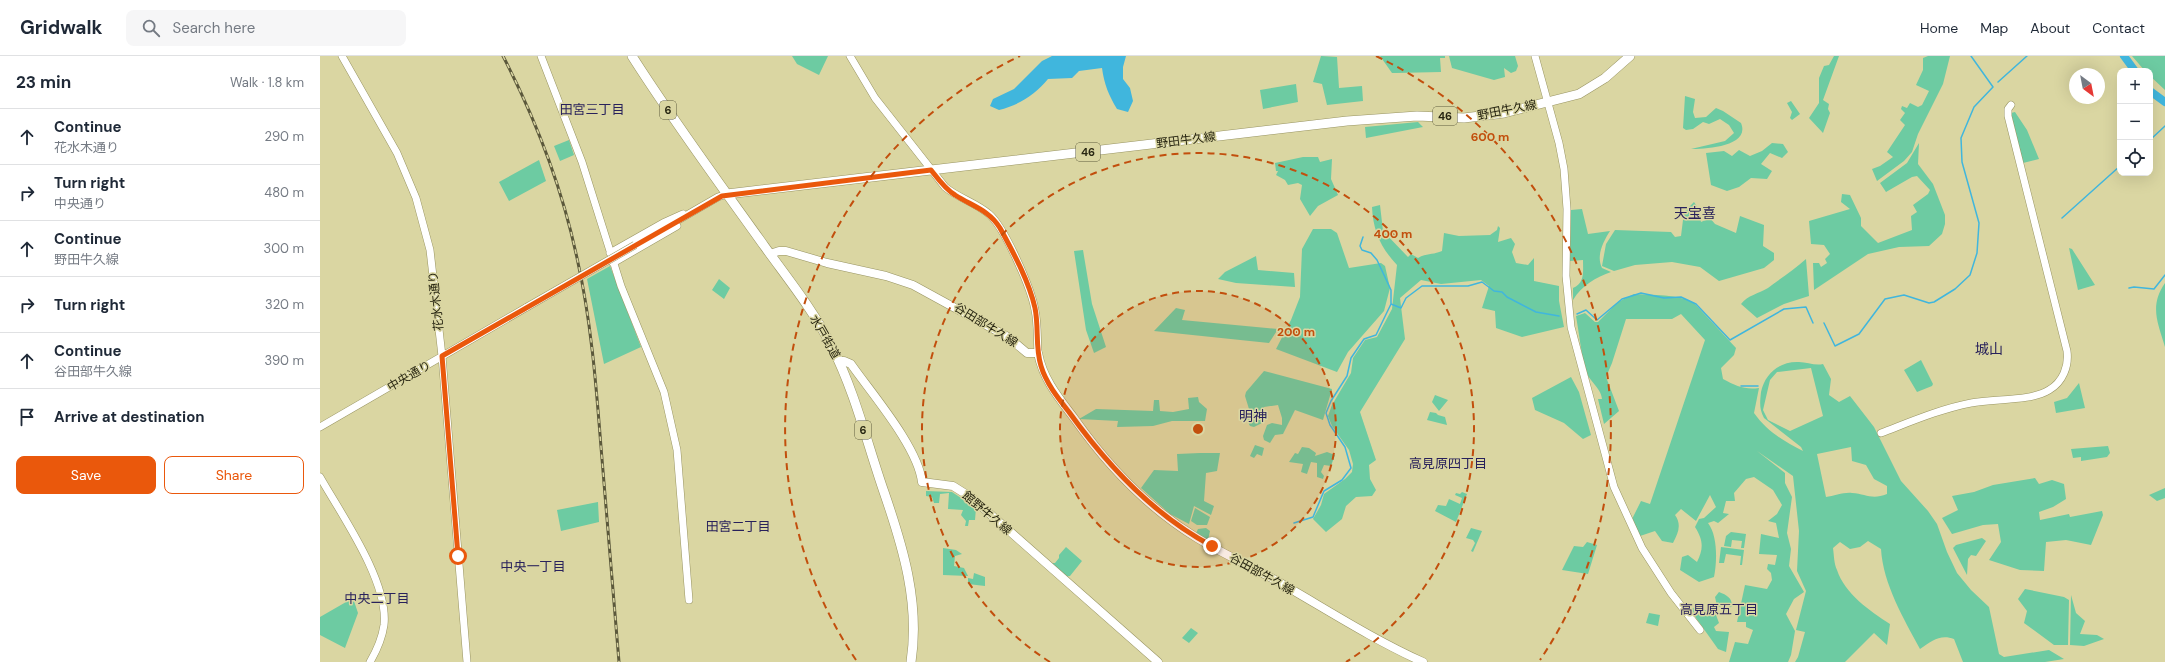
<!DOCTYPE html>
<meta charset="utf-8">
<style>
body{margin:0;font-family:"DM Sans","Noto Sans JP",sans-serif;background:#f6f6f7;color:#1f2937}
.controls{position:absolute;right:12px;top:12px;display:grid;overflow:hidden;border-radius:8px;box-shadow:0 4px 16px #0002}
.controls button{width:36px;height:36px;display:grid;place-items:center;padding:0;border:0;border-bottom:1px solid #e0e1e3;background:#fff;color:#1f2937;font:20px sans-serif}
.compass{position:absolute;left:1749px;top:12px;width:36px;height:36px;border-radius:50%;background:#fff;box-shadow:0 4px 16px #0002;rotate:148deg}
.stop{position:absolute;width:12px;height:12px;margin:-9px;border:3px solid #ea580c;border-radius:50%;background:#fff}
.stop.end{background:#ea580c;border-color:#fff;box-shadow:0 1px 4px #0008}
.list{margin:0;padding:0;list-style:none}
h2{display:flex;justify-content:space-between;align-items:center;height:52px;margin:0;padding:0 16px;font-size:17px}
h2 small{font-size:13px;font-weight:400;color:#747a83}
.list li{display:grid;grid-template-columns:26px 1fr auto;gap:12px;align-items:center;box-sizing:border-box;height:56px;padding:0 16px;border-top:1px solid #e0e1e3}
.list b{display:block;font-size:15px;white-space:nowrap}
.list p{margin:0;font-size:13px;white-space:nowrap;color:#747a83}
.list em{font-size:13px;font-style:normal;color:#747a83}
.actions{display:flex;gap:8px;padding:12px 16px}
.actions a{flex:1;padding:9px 0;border:1px solid #ea580c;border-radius:8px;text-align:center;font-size:14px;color:#ea580c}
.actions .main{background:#ea580c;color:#fff}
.icon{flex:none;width:22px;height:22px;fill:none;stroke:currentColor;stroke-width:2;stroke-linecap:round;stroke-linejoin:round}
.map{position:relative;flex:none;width:1845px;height:606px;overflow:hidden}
header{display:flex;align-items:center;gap:24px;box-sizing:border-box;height:56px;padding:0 20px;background:#fff;border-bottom:1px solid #e0e1e3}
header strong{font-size:19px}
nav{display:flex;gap:22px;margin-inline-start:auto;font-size:14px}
.search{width:280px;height:36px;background:#f6f6f7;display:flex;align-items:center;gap:10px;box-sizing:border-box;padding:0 14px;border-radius:8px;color:#747a83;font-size:15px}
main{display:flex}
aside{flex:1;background:#fff}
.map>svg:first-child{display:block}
.green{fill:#6dcba2;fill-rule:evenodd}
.water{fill:#40b6dd}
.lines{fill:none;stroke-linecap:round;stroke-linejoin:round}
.stream{stroke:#40b6dd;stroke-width:1.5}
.river{stroke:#40b6dd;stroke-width:8}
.tertiary-casing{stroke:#989462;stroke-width:8}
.secondary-casing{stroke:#989462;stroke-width:9}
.primary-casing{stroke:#989462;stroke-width:10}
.trunk-casing{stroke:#989462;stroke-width:10}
.tertiary{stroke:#fff;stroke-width:7}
.secondary{stroke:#fff;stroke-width:8}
.primary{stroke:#fff;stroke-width:9}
.trunk{stroke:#fff;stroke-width:9}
.rail-casing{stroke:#5b583b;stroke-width:3}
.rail{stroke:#dad6a2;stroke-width:1.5;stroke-dasharray:4.5;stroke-linecap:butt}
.tertiary-bridge-casing{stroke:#989462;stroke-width:8;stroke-linecap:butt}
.tertiary-bridge{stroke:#fff;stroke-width:7}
.route{stroke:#ea580c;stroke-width:5}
.ring{fill:none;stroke:#c24f0d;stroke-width:2;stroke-dasharray:7 5}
.labels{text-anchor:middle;stroke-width:3;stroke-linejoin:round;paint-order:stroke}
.shield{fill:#dad6a2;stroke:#5d5b3d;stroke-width:1}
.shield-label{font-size:11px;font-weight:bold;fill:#282612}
.street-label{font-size:12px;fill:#282612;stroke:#dad6a2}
.neighbourhood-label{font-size:13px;fill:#28215b;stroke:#dad6a2}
.quarter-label{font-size:14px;fill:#28215b;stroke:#dad6a2}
.centre{fill:#c24f0d;stroke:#dad6a2;stroke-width:2}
.ring-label{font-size:12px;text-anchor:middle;font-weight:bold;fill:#c24f0d;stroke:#dad6a2;stroke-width:3;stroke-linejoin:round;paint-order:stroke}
</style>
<header>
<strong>Gridwalk</strong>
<div class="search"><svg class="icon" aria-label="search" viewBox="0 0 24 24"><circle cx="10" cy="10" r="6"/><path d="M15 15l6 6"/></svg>Search here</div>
<nav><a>Home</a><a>Map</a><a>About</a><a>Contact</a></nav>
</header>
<main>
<aside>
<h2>23 min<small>Walk · 1.8 km</small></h2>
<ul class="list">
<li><svg class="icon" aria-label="ahead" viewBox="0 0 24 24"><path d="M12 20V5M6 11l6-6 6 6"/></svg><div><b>Continue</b><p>花水木通り</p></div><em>290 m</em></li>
<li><svg class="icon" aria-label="right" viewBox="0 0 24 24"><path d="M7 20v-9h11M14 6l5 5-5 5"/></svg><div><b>Turn right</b><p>中央通り</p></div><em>480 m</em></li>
<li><svg class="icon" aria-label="ahead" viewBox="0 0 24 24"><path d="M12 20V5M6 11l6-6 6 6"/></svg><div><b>Continue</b><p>野田牛久線</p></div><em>300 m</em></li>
<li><svg class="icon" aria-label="right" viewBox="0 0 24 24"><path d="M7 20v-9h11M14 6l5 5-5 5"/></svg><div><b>Turn right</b></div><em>320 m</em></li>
<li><svg class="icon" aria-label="ahead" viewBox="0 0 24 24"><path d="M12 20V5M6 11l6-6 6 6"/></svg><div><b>Continue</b><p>谷田部牛久線</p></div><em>390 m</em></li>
<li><svg class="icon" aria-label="arrive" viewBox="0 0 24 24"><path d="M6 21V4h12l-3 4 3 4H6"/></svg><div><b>Arrive at destination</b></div></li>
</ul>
<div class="actions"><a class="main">Save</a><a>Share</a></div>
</aside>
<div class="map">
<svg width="1845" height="606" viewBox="0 0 1845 606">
<rect width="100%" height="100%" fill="#dad6a2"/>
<!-- green -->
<path class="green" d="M472,0h36l-9,19 -22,-11z
M1001,0l16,1 2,31 23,-2 1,15 -36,4 -5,-21 -9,-2z
M1060,0h65v2h-5l1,14 -45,1h-4z
M1129,0h66l3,10 -2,5 -5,2 -7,-5 1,9 -11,3 -42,-12z
M1514,0h5l-16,44 6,4 -1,5 2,4 -7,20 -14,-15 10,-15v-25l5,-12 5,-1z
M1608,0h22l-7,28 -25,50 -6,18 -8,9 -27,20 -5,-12 8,-3 13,-9 -6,-5 18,-27 -5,-5 5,-7 -4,-4 1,-3 5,2 3,-5 8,4 4,-2 7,-14 -13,-6 7,-15v-12z
M1812,0h33v34l-15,-14v-5h-5z
M976,28l2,18 -35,7 -3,-19z
M1365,40l10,3 -2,13 2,6 11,-1 10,-9 7,3 18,12c10,24 -37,26 -50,26l34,-8 9,-8 -5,-8 -9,-6 -11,5 -6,-2 -10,7 -7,1 -3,-2z
M1471,45l9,13 -8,6 -2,-2 2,-6 -5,-9z
M1695,56l12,18 12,29 -16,4 -12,-50z
M1098,66l5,5 -57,11 -1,-11z
M249,84l5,15 -14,6 -6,-15z
M1452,87l11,1 5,8 -6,6 -12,-5 -9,11 11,7 -5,8 -16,-1 -12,9 -12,4 -16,-6 -5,-32 18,-2 8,5 7,-6 11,6 12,-5z
M1599,87l-1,21 15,20 12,31v9l-3,10 -13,12 -30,1 -31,7 -54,36 -1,-27h6l2,4 6,-4 -2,-4 5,-5 -6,-9 -13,-1 -2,-23 41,-12 -9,-7 1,-8 8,1 11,23v8l17,17 34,-13 -1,-14 6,-4 -4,-7 15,-11 2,-4 -13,-14 -5,1 -26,15 -6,-9 27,-20z
M983,101h15l2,5 12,-3 -1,20 7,16 -20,11 -8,10 -10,-17 2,-14 -4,-2 -10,2 -3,-5 -9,-5 2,-4h-2l-1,-8z
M219,104l7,21 -37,20 -10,-19z
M1374,146l4,6 3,14 9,-4 5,6 21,9 4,-17 24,9 -1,21 11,7v7l-10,8 -45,13 -19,-14 -28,-5 -37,3 -21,6 -12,-5 4,-22 9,-14 56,2 4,5 6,-1 3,-24z
M1060,149l3,26 25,26 3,-3 7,4c8,-5 15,-3 24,-7l2,-18 15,3 31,-1 7,-5 1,-4 2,2 -2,14 13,-4 4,6 -3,8 4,11 12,2 6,-7v23l25,5v15l5,26 -42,10 -26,-9 -1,-17 -13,-3 7,-22 -8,-6 -40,4 -20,-4 -21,18 5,41 -45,73 16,48 -7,5 1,14 6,11 -4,6 -16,1 -10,9 -4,13 -16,13 -13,-13 8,-14 3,-11 21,-15 7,-7 1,-8 -4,-14 -17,-24 -4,-10 4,-11 19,-32 2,-15 12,-18 12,-3 15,-28 5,-44c-16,-17 -24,-34 -25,-58z
M1262,153l6,25 22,-3c-7,11 -14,25 -8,37l9,4c-16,6 -29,13 -38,28v-12c12,-5 10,-16 10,-28l-13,1 1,-51z
M993,173h18l6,4 12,35 32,-5 4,3 5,22 -6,23 -36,41 -11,20 -61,-23 15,-29 9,-23 2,-48z
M1749,192l3,1 23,36 -17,5z
M763,194l9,54 14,43 -12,6 -8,-23 -12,-79z
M936,200l2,14 36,3 1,14 -59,-4 -18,-4 7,-7z
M1486,203l3,37 -25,8 -27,14 -16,-14c7,-9 17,-10 27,-16 13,-10 26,-18 38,-29z
M290,210l31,81 -37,17 -17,-85z
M399,223l11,9 -6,11 -12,-9z
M1845,227v64c-7,-24 -16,-41 0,-64z
M1314,238c16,1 46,0 60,9l42,45 -2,7 -13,13 2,11c13,7 22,11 36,9l-5,25c13,18 29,28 49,38l-2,-4 -37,-29c-5,-9 -4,-16 -3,-26 4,-19 19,-31 38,-30 8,0 16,4 24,2l8,15 -2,16 10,7 11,-6 24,31 27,54 27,30 9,13 10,28 10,21 14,17 18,17 10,47 5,3 45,-7 15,9 -19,3h-82l-9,-23c-14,-5 -22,2 -34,10 -16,-30 -37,-65 -39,-100l-13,-8 -8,6 -10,2 -10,-7 -7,6c1,7 1,16 4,22 8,24 33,41 53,54l-3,21 -13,-12 -29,29h-50l3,-5 7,-25 -9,-2 10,-39 -9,-20 2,-40 -6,-55 -36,-25 28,22v10l7,14 -5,36 4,16 -2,17 15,26 -10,7 -8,15 9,17 -4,24 -3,7h-59l6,-20 13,2 5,-14 -7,-3v-5h-9l8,-37 22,4 5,-9 -1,-7 -4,-4 1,-5 7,1 2,-10 -18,-1 2,-20 18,4 -3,-15 -8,-2 9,-7 5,-9 -9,-15 -19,-13 -8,2 -12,14 1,8h-9l-3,12 6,1 -11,9 -4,-2 -6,2c10,13 9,39 6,54l-15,5 -19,-12 2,-13 6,-2 9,7c7,-14 6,-22 -2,-35l4,-8 5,-1 12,-11 -6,-12 -14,26 -15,-12 -6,6c7,10 3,18 -2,28l-11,-2 -7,-10 -15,5 -8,-17 9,-18 9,3 55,-164 -24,-26 -9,5h-46l-14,44 -6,14 13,34 -15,13 -6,-25h4c-1,-12 -14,-18 -17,-30 -4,-17 -6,-36 -9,-53l9,-3 10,9h3l20,-20zM1491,312l12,48 -33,15 -22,-11 -5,-10 7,-30 7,-8zM1531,391l1,14 14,4 8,14 13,7v8c-15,6 -21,0 -35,-1 -8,-1 -18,3 -26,4l-9,-43z
M856,252l9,2 -3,10 96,9 -9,14 -115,-12z
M1601,304l12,24 -1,2 -15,6 -13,-22z
M944,315l68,18 -9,31 -28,-10 -12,24 -8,1 -5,8 -6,-3 -1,-4 4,-11 5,-2 10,2v-7l-4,-13 -14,2 -5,9 3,7 -8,4 -4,-1 -6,-12 5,-5 -4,-13 1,-4z
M1251,321l8,15 12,43 -8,4 -19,-16 -29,-13 -3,-12z
M1759,327l6,25 -29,5 -2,-11 13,-4z
M1115,339l13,5 -9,11 -7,-9z
M878,341l1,5 8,7 -2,12h-33l-19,5 -36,1 1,-6 -39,-2 17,-10 57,2 1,-11h5l1,11 13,1 16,-3 -1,-11z
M1110,356l6,1 2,2 7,2 2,8 -20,-5z
M935,389l9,3 -2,8 -5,-2 -3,4 -4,-2z
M1788,390l2,7 -3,4 -26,4v-4l-8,1 -2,-9z
M982,391l7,1 7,5 -1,3 12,-4 8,3 -4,11 -7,-1 -3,7 3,4 -1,3 -6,-2v-14l-6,-1 -4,12 -6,-2 2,-8 -14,-2 6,-9 3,1z
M880,397h20l-3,18 -11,2 -2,28 10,5 -3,9 -17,-9 -5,18 -19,-10 -29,-26 13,-18 24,1 -1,-17z
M1715,422l4,6 13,-4 12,4 2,15 -13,8 -14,5 1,8 29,-6 1,3 32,-6 1,4 -12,30 -25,-5 -20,2 -2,29 -24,-1 -31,-10 12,-18 -3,-18 -15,1 -31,9 -10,-16 16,-8 -6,-14 22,-4 19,-7z
M1845,432v10l-8,3 -8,-6z
M606,435l26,1 24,16 -1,12h-6l-1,6h-3l1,-5 -5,-6 2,-5 -15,-1 1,-16 -9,1 -1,9h-5l-2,-6 -6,-1z
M1142,436l5,2 -11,28 -21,-11 3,-6 8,1 3,-7 11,5 2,-6 -7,-3 1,-2 4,1z
M278,446l1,20 -38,9 -4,-21z
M875,452l15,9 -3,8h-10l-6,-4z
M886,472l4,3 -2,9 -12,-7 2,-4z
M1151,472l11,3 -9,21 -2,-1 4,-8 -2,-3 -7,-2z
M1411,476l15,2 -2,14h-3l1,-7 -10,-1 -1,7 -7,-1 2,-10z
M1662,482l4,3 -10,15 -5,-1 -3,4 -1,16 -14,-27 3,-3z
M1267,486l10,3 -9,29 -26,-4 12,-24 9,1z
M746,491l16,14 -12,15 -7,1 -13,-14h5l4,-5v-3z
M1401,491l23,3 -2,15h-2l1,-9 -15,-2 -2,9h-5z
M623,492l13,2 6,4 -7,2 -1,10 10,2 4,8 -25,-1z
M654,517l11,4v9l-17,-2v-6l5,1z
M1705,533l39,8 5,3 -1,45h-14l-30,-22 3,-12 -9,-12z
M1399,536c8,3 13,6 13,14l-5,4 -10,-4 -2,-9z
M1751,539l5,18 9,8 -5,13 17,1 7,4 -20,7 -14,-1z
M33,542l5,15 -13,35 -25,-13v-18z
M1376,550l20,9 3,8 -5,4 2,4 13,1 -3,20 -8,-3 -22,-31 -4,-9z
M1329,557l11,2 -2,11 -12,-3z
M871,572l7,5 -9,10 -7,-5z"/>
<!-- water -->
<path class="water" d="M732,0h74l-3,11v12l7,9 3,13 -5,11 -11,-3c-8,-13 -13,-25 -15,-41l-23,3 -7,7 -24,1c-13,16 -29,26 -49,31l-9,-4 3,-7 21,-10 28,-28z"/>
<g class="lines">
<!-- stream -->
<path class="stream" d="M1678,26l29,-26
M1830,84l15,-14
M1742,162l58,-52
M1043,181l-3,9 2,4 9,3 6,7 14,30v14l10,4 5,-10 16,-12h46l14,-4 12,9 8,1 5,5 29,15 23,4
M1809,232l5,-1 20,2 11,-14
M1257,258l9,-4 11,10 25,-21 19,-6 23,5 17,-1 15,7 34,36 54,-31 22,-2 7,16
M1504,267l11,23 24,-12 26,-35 19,-4 25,8 5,-1 21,-13 15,-14 7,-22 2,-30 -17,-61 -1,-24 13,-31 19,-20 -22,-31
M1421,330h17
M974,467l19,-6 11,-26 18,-11 9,-12 -6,-21 -15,-22 -4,-12 5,-12 16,-25 4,-18 13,-19 12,-4 15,-31"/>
<!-- river -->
<path class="river" d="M1804,0l11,15
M1830,35l15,11"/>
<!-- tertiary casing -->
<g class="tertiary-casing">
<path id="tertiary" d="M22,0l55,97 19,45 14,52 12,106 25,306
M221,0l41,106 39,124 43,106 13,58 12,150
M530,0l25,42 70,89c13,11 30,15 44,27 16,14 42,74 46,96 3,14 2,28 3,43
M1215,0l24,87 5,26 3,40 -1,67 5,51 43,160 28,61 29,45 29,37
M315,189l83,-48 9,-3
M290,197l53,-30 20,-9
M293,207l64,-37
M0,371l207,-120
M1561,377c29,-11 59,-24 90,-30 23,-5 58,-1 78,-13 14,-8 20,-24 18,-39l-59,-235v-7l3,-4
M0,421c21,37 69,105 64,148 -2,14 -7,25 -14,37"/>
</g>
<!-- secondary casing -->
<g class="secondary-casing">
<path id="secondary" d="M450,198l9,-3h7l41,12 59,13 27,9 95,52 19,16h11c5,26 20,44 36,65 33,47 74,90 123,120 26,16 54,28 80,43 49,28 95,58 146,81
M519,305h5l7,3c21,30 67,83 71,118l31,4 19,12 186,164"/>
</g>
<!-- primary casing -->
<g class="primary-casing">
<path id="primary" d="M407,138l620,-73 70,-5 47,2 40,-5 75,-19 26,-16 25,-22"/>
</g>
<!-- trunk casing -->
<g class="trunk-casing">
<path id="trunk" d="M312,0c42,66 88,128 133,191 23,32 49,64 67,100 23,45 35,96 52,145 19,55 36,111 27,170"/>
</g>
<!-- tertiary -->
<use href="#tertiary" class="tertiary"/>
<!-- secondary -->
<use href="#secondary" class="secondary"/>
<!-- primary -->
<use href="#primary" class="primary"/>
<!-- trunk -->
<use href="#trunk" class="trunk"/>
<!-- rail casing -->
<g class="rail-casing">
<path id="rail" d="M183,0c33,64 59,131 74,202 14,62 19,125 24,189 6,72 12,143 18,215"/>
</g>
<!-- rail -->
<use href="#rail" class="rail"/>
<!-- tertiary-bridge casing -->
<g class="tertiary-bridge-casing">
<path id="tertiary-bridge" d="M207,251l108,-62"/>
</g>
<!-- tertiary-bridge -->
<use href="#tertiary-bridge" class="tertiary-bridge"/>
</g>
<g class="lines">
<!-- route -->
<path class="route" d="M138,500l-16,-200 280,-160 209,-26c7,9 14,19 24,25 17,11 34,15 45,33 13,24 29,53 35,80 4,19 0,39 6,58 5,17 17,32 28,46 38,53 84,103 143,134"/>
</g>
<!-- distance rings -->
<circle cx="878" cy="373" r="138" fill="#c24f0d" fill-opacity=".12"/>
<g class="ring">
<circle cx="878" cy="373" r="138"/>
<path d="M730 606A276 276 0 1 1 1026 606"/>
<path d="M536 604A413 413 0 0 1 700 0M1056 0A413 413 0 0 1 1220 604"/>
</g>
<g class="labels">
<!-- shield labels -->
<g class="shield">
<rect x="340" y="45" width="16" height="18" rx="3"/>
<rect x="1113" y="51" width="24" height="18" rx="3"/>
<rect x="756" y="87" width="24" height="18" rx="3"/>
<rect x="535" y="365" width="16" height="18" rx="3"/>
</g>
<g class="shield-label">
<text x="348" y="58">6</text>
<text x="1125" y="64">46</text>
<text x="768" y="100">46</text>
<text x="543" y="378">6</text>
</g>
<!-- street labels -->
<g class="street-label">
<text transform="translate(1187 54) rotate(-11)" y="4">野田牛久線</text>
<text transform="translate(866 84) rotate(-7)" y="4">野田牛久線</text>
<text transform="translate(116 245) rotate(-96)" y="4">花水木通り</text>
<text transform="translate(666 269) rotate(32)" y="4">谷田部牛久線</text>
<text transform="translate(505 281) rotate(60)" y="4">水戸街道</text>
<text transform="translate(89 320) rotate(-30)" y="4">中央通り</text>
<text transform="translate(667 457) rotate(40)" y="4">館野牛久線</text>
<text transform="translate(942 518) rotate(29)" y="4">谷田部牛久線</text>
</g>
<!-- neighbourhood labels -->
<g class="neighbourhood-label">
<text x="272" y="58">田宮三丁目</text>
<text x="1128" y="412">高見原四丁目</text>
<text x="418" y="475">田宮二丁目</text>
<text x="213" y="515">中央一丁目</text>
<text x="57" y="547">中央二丁目</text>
<text x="1399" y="558">高見原五丁目</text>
</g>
<!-- quarter labels -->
<g class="quarter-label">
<text x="1375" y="162">天宝喜</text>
<text x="1669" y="298">城山</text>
<text x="933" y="365">明神</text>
</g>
</g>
<circle cx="878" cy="373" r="6" class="centre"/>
<g class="ring-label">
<text x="1170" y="85">600 m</text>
<text x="1073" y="182">400 m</text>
<text x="976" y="280">200 m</text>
</g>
</svg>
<div class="controls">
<button>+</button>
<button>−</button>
<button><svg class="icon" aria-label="locate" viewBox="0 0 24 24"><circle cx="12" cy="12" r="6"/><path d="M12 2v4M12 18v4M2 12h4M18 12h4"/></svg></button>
</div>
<svg class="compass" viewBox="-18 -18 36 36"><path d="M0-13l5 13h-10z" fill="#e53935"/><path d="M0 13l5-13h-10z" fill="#747a83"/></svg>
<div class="stop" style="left:138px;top:500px"></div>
<div class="stop end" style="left:892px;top:490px"></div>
</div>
</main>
